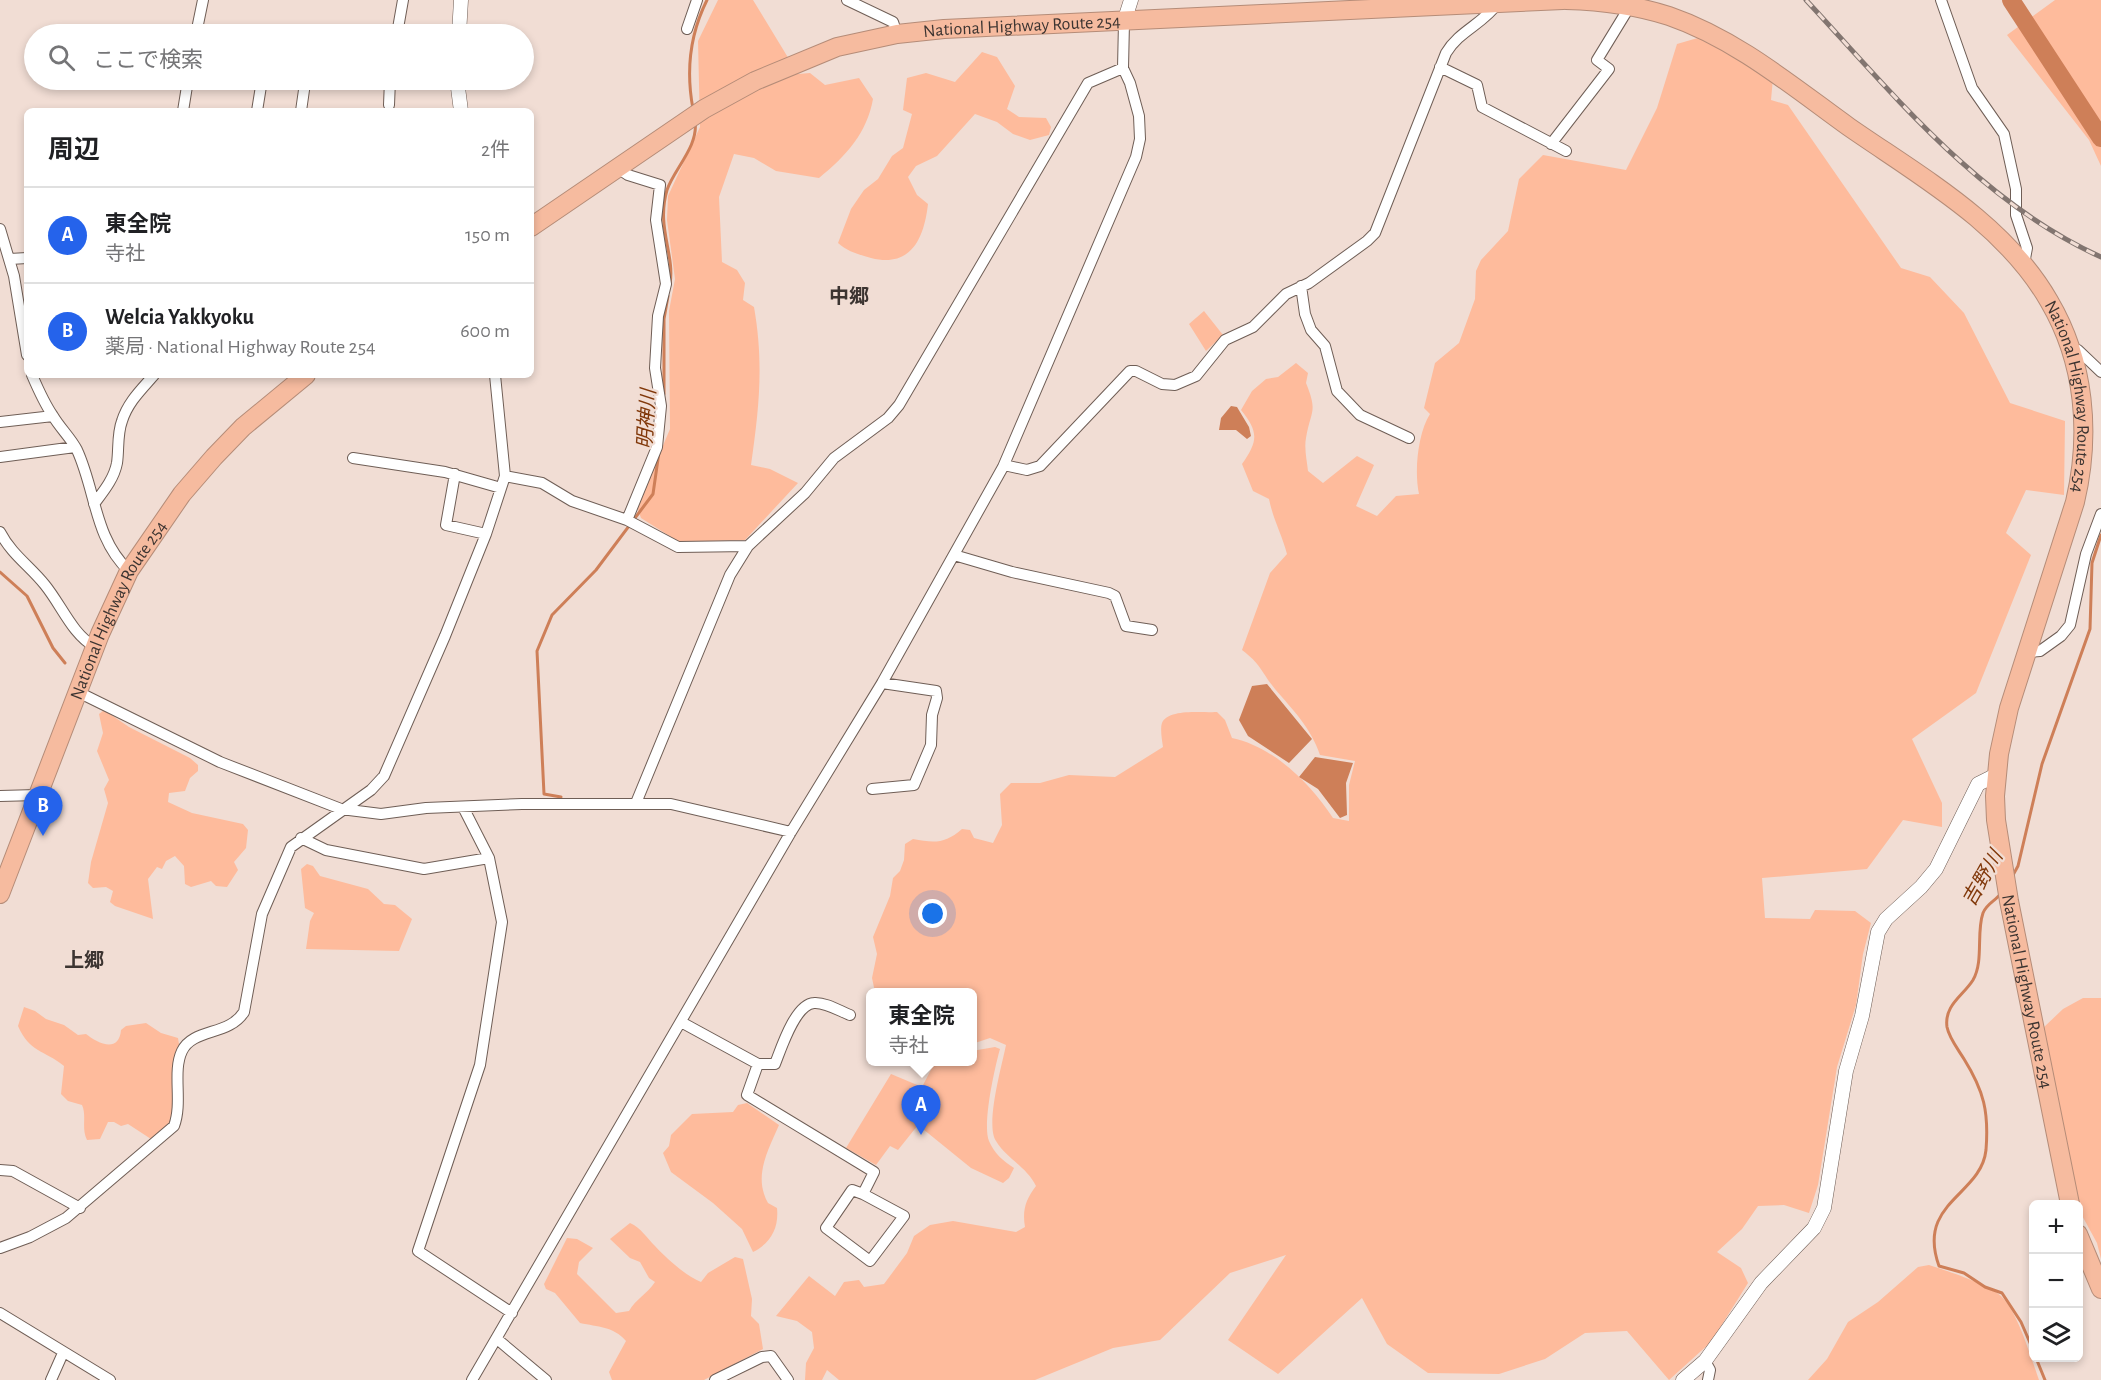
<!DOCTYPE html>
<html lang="ja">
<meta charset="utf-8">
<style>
body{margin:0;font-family:"Alegreya Sans","Noto Sans JP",sans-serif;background:#f2f2f2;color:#202124}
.controls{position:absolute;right:18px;bottom:18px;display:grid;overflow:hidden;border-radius:9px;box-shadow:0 3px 9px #0003}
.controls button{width:54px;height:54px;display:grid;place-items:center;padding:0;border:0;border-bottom:2px solid #e0e0e0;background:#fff;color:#202124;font:30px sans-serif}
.you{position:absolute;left:933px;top:914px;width:21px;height:21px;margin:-15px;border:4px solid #fff;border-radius:50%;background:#1a73e8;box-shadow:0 0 0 9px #1a73e833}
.badge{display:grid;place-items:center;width:39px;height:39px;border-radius:50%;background:#2563eb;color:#fff;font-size:20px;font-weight:700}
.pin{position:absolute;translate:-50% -50px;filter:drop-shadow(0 2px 3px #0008)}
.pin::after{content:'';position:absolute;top:32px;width:21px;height:18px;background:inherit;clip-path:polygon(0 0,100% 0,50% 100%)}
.popup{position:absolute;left:866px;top:988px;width:111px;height:78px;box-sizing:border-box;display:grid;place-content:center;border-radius:9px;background:#fff;filter:drop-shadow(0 2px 4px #0005);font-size:20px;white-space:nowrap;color:#757577}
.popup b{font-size:22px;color:#202124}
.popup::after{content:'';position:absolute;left:50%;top:100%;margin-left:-12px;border:12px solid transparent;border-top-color:#fff}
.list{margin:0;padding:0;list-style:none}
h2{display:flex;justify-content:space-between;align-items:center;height:78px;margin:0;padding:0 24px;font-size:26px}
h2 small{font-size:20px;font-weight:400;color:#757577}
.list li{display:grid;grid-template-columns:39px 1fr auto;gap:18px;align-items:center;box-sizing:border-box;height:96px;padding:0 24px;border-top:2px solid #e0e0e0}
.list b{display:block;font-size:22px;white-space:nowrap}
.list p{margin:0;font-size:20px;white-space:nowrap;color:#757577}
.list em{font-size:20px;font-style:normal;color:#757577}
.icon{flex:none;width:33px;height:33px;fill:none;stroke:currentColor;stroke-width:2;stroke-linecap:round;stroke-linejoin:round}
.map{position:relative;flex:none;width:2101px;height:1380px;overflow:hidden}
.search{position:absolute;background:#fff;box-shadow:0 3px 9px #0003;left:24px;top:24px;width:510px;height:66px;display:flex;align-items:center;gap:15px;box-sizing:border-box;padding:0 21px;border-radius:33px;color:#757577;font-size:22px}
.panel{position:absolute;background:#fff;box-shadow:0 3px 9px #0003;left:24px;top:108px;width:510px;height:270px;border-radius:9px}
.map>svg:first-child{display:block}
.green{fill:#febb9c}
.water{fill:#ce7f58}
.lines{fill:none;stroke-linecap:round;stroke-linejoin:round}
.stream{stroke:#ce7f58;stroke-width:3}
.river{stroke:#ce7f58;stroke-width:18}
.street-casing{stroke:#6f5e56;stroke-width:12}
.secondary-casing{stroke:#6f5e56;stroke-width:15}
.highway-casing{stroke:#b58c78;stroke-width:20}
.street{stroke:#fff;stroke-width:10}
.secondary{stroke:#fff;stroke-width:14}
.highway{stroke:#f6bb9f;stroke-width:18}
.rail-casing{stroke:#827570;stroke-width:5}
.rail{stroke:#f1ddd4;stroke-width:3;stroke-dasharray:9;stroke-linecap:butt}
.labels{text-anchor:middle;stroke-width:4.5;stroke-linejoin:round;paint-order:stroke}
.street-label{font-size:18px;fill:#3c3431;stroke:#f1ddd4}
.neighbourhood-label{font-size:20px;font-weight:bold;fill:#3c3431;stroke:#f1ddd4}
.water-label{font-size:20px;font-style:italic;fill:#81380a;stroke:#f1ddd4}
</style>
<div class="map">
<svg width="2101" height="1380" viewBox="0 0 2101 1380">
<rect width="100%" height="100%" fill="#f1ddd4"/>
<!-- green -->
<path class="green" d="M718,0h35l45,74 12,-1 15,12 34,-7 14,21c-6,34 -27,57 -54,79l-43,-7 -22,-13 -20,-4 -15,43 3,65 15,8 8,13 -2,17 11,7c10,57 5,102 -3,158l19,4 28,14 -53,57 -66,2 -38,-24 -4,-11 33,-78 -1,-118 6,-32 -8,-59 1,-24 32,-69 -2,-86z
M2055,0h46v166l-12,-26 -82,-105z
M1701,37l72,41 -2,22 17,5 113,163 29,9 34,36 46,90 55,18 -1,74 -38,-5 -20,43 25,22 -55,138 -64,46 30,64v24l-39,-7 -36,49 -105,9 3,40 45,1 5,-9 40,1 16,12 -8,31 -7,51 -19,62 -19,118 -9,28 -25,-8 -26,1 -16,23 -25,23 24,16 7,15 -37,59 -42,38 -42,-49 -42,2 -40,26 -46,15 -71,-1 -41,-29 -25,-46 -84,76 -50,-34 58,-85 -56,18 -70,67 -47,8 -78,32h-196l-12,-10 -5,10h-17l1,-17 8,-15 -2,-16 -15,-11 -21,-5 33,-40 26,20 9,-14 15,-2 5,7 20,-3 23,-31 7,-17 16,-11 23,-4 63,11 9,-5c-3,-17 1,-28 11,-41 -9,-19 -29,-27 -40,-45 -11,-16 6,-76 10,-96l-16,-7 -18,6v-52h-97l-3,-14 5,-24 -4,-17 17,-41 3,-18 7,-7 4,-11 1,-16 8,-5c21,4 32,5 49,-10l8,1 4,8 19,5 9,-18 -2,-31 11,-11h29l29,-8 46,2 48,-30c-1,-7 -3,-18 -1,-24 6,-15 42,-10 55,-11l8,8 7,18c42,9 78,45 101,80l16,3v-36l6,-24 -35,-6c-9,-27 -27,-45 -45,-66 -14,-17 -13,-24 -33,-39l28,-77 17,-19c-5,-19 -14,-35 -18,-55l-16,-8 -11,-27c16,-23 17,-32 -1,-54l11,-19 14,-12 12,-2 18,-14 12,10 -2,10c12,30 5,26 0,55 -2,10 1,23 2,33l15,12 34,-27 17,9 -18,41 21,10 19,-20 23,-2c-5,-23 -1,-61 11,-80l-6,-6 11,-45 24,-20 16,-44 1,-28 5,-11 27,-29 11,-52 24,-24 83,15 31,-62 20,-64z
M982,52l15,5 18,29 -8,23 12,8 27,1 5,9 -2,8 -19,5 -17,-6 -16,-12 -22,-8 -38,42 -21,10 -8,11 9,18 11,9c-4,35 -17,64 -57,54 -13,-4 -23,-6 -33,-15l13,-34 13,-19 14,-11 14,-23 11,-8 9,-34 -9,-4 4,-32 19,-5 29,9z
M1204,311l19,24 -17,16 -17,-27z
M104,710l25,17 61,31 8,7v6l-8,7 -5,13 -16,2 -1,9 24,11 51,11 5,6 -2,18 -12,14 4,8 -11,17 -11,-1 -5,-5 -20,6 -6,-3 -1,-18 -9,-10 -9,5 -4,8 -5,-2 -9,12 5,40 -38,-13 -5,-4 3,-11 -7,-4 -13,1 -5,-5 3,-21 17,-59 -4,-14 5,-9 -12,-29 6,-18 -4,-19z
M307,864l6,2 7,10 48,13 16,15 11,1 17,14 -13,32 -93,-2 4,-28 4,-8 -9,-5 -4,-39z
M2083,998h18v261l-4,-16 -18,-33 -36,-182 20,-19z
M24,1007l11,4 11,8 18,6 14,10 8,-1c11,9 33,20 35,-4l5,-4 20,-3 15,10 17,5 1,6 -7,53 8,14 -15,19 -14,9 -23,-15 -7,2 -7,-4h-6l-8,17 -13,1c-6,-12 0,-24 -5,-35l-14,-4 -7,-7 3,-28c-21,-17 -34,-13 -46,-40z
M995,1047l5,2c-5,17 -18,76 -11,92 5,12 14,20 25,27l-5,10 -6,5 -32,-15 -53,-43 -20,25 -8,-4 -14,19 -30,-17 45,-74 31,13 13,-25h37v-11z
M747,1103l32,22c-11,26 -26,51 -11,78l9,5c2,20 -6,35 -24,44l-11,-23 -29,-26 -42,-31 -8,-19 6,-7 2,-11 21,-21 41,-2 5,-7z
M630,1223c11,5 17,15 25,23 12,13 31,30 46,36l7,-9 27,-16 8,2 9,40 -1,17 8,8 4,25 -59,31h-92l-3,-8 17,-31c-13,-15 -28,-14 -46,-18l-25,-30 -9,-4 -2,-5 23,-46 10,1 16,9 -14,14 -2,12 39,39 13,-2c7,-12 18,-17 26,-29l-6,-4 -9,-16 -10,-4 -20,-19z
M1929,1265c18,6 59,19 72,31 17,16 30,62 38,84h-231l19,-21 21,-37 30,-20 40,-35z"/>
<!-- water -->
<path class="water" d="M1231,406l6,1 12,20 2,9 -4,3 -11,-9h-17l2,-12z
M1267,684l45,55 -23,24 -41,-27 -9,-16 13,-34z
M1315,757l38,6 -7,20 1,32 -7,3 -22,-29 -19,-12z"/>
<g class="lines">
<!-- stream -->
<path class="stream" d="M693,109c-7,-37 -3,-75 14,-109
M670,284c5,-30 -14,-57 -3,-94 7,-21 32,-44 28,-69
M664,394v-75l4,-23
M0,572l27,24 26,52 12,15
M561,797l-17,-3 -7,-143 15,-36 44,-45 57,-76 6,-42
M2013,875l5,-9 24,-102 48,-135 2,-66 9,-28
M2001,893c-5,8 -14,10 -18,20 -7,20 1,48 -10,67 -10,16 -29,25 -26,47 2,11 11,22 17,32 20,32 25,53 22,91 -5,46 -70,52 -47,116l25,7 21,14 17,6 19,29 13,30
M2036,1358l9,22"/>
<!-- river -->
<path class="river" d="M2011,0l90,138"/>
<!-- street casing -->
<g class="street-casing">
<path id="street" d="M847,0l46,22 4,12
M1941,0l31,88 32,46 12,55v26l11,33 -3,16
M687,29l10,-29
M196,34l7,-34
M397,34l6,-34
M1440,67l37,18 5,22 84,44
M389,105l1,-25
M183,111l5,-31
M257,111l5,-31
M301,111l3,-21
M1551,144l58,-75 -12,-9 33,-54
M619,169l9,6 32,10 -4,35 10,64 -8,32 -3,52 6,38 -4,41 -30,73
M0,229l14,47 13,79
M10,259l17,-1
M1301,286l4,28 6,16 14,16 12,45 23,24 49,23
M2071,350h7l23,22
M32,375c6,14 12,28 21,41 7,12 18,22 24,34 19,41 17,88 52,121
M0,422l53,-6
M0,457l75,-10
M353,458l92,14 56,16
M1004,465l23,5 13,-4 90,-95h6l26,13 13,1 21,-9 29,-36 28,-13 33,-33 23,-11 58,-42 8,-8 71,-180c13,-22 37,-29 52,-50
M455,474l-9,51 40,9
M505,476l37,7 30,18 55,19 51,27 70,-1
M94,504c9,-12 20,-25 23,-41 2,-13 0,-29 5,-42 6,-19 19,-31 32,-46
M0,532c12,23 30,34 45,53 17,21 27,49 50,62
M954,555l58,17 97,21 6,3 11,30 26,4
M2028,652l12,-1 21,-15 9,-11 16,-71 15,-40
M78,692l142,70 121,47 40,5 45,-6 96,-4h149l120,28
M872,789l42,-4 17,-40 1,-30 5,-17 -1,-7 -54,-8
M0,796l37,-1
M636,803l94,-228 18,-29 57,-53 29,-35 54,-40 11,-13 189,-322 35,-15
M463,807l26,51 13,64 -22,143 -62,186 94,62
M301,838l25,12 98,19 65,-11
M681,1022l77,42 -11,31 127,77 -11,22 41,22 -34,45 -44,-33 26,-38 11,4
M758,1064h17c6,-15 20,-60 39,-61 11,-1 26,8 36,12
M0,1170l13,1 67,37
M0,1248l30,-11 36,-19 108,-92c9,-24 -2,-54 8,-75 11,-23 47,-15 62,-39l18,-98 29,-67 80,-57 13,-14 61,-140 41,-102 19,-58 -10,-101
M0,1313l110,67
M497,1339l49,41
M1705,1361l5,9 -2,10
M51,1380l12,-27
M472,1380l319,-548 91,-149 121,-216 133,-310 4,-18 -1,-23 -9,-33 -7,-15 1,-46
M715,1380l47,-23 9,-1 17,24"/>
</g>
<!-- secondary casing -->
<g class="secondary-casing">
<path id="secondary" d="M1124,22l7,-22
M459,34l2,-34
M457,80l4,31
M1683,1380l22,-19 56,-78 53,-55 10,-20 22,-137 16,-55 16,-84 8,-13 35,-32 15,-18 42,-85 18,-9"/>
</g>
<!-- highway casing -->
<g class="highway-casing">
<g id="highway">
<path id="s1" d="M1566,0c35,1 69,5 103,16 67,23 123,70 180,111 72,50 155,96 200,174 36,61 42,133 26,201l-66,206 -10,46 -4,42 1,24 13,81 61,303"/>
<path id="s2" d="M531,227l173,-118 51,-28 82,-34 60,-13 47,-5 619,-29"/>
<path id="s3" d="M0,894l100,-260 29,-63 53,-77 32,-37 29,-30 63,-52"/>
<path d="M2078,1234l23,55"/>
</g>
</g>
<!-- street -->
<use href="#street" class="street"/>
<!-- secondary -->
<use href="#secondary" class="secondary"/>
<!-- highway -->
<use href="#highway" class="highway"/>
<!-- rail casing -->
<g class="rail-casing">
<path id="rail" d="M1806,0c88,95 174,202 295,257"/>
</g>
<!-- rail -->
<use href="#rail" class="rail"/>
</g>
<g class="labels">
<!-- street labels -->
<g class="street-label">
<text dy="6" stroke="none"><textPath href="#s2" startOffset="543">National Highway Route 254</textPath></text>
<text dy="6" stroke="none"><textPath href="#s1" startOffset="684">National Highway Route 254</textPath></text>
<text dy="6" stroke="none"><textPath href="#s3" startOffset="308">National Highway Route 254</textPath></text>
<text dy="6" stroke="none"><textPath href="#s1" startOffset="1296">National Highway Route 254</textPath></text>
</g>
<!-- neighbourhood labels -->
<g class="neighbourhood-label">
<text x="849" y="303">中郷</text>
<text x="84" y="967">上郷</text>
</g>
<!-- water labels -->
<g class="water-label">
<text transform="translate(646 419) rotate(-86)" y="7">明神川</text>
<text transform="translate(1982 878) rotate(-60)" y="7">吉野川</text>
</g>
</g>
</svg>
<div class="controls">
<button>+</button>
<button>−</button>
<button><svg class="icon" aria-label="layers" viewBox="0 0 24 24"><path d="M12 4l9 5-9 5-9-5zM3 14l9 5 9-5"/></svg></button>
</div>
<div class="you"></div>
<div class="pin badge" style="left:921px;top:1135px">A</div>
<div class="popup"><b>東全院</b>寺社</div>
<div class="pin badge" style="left:43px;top:836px">B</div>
<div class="search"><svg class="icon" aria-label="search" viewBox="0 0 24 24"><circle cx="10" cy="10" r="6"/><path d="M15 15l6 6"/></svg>ここで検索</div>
<section class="panel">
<h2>周辺<small>2件</small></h2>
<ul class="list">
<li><span class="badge">A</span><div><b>東全院</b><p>寺社</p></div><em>150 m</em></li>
<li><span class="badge">B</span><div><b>Welcia Yakkyoku</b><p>薬局 · National Highway Route 254</p></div><em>600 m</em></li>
</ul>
</section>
</div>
